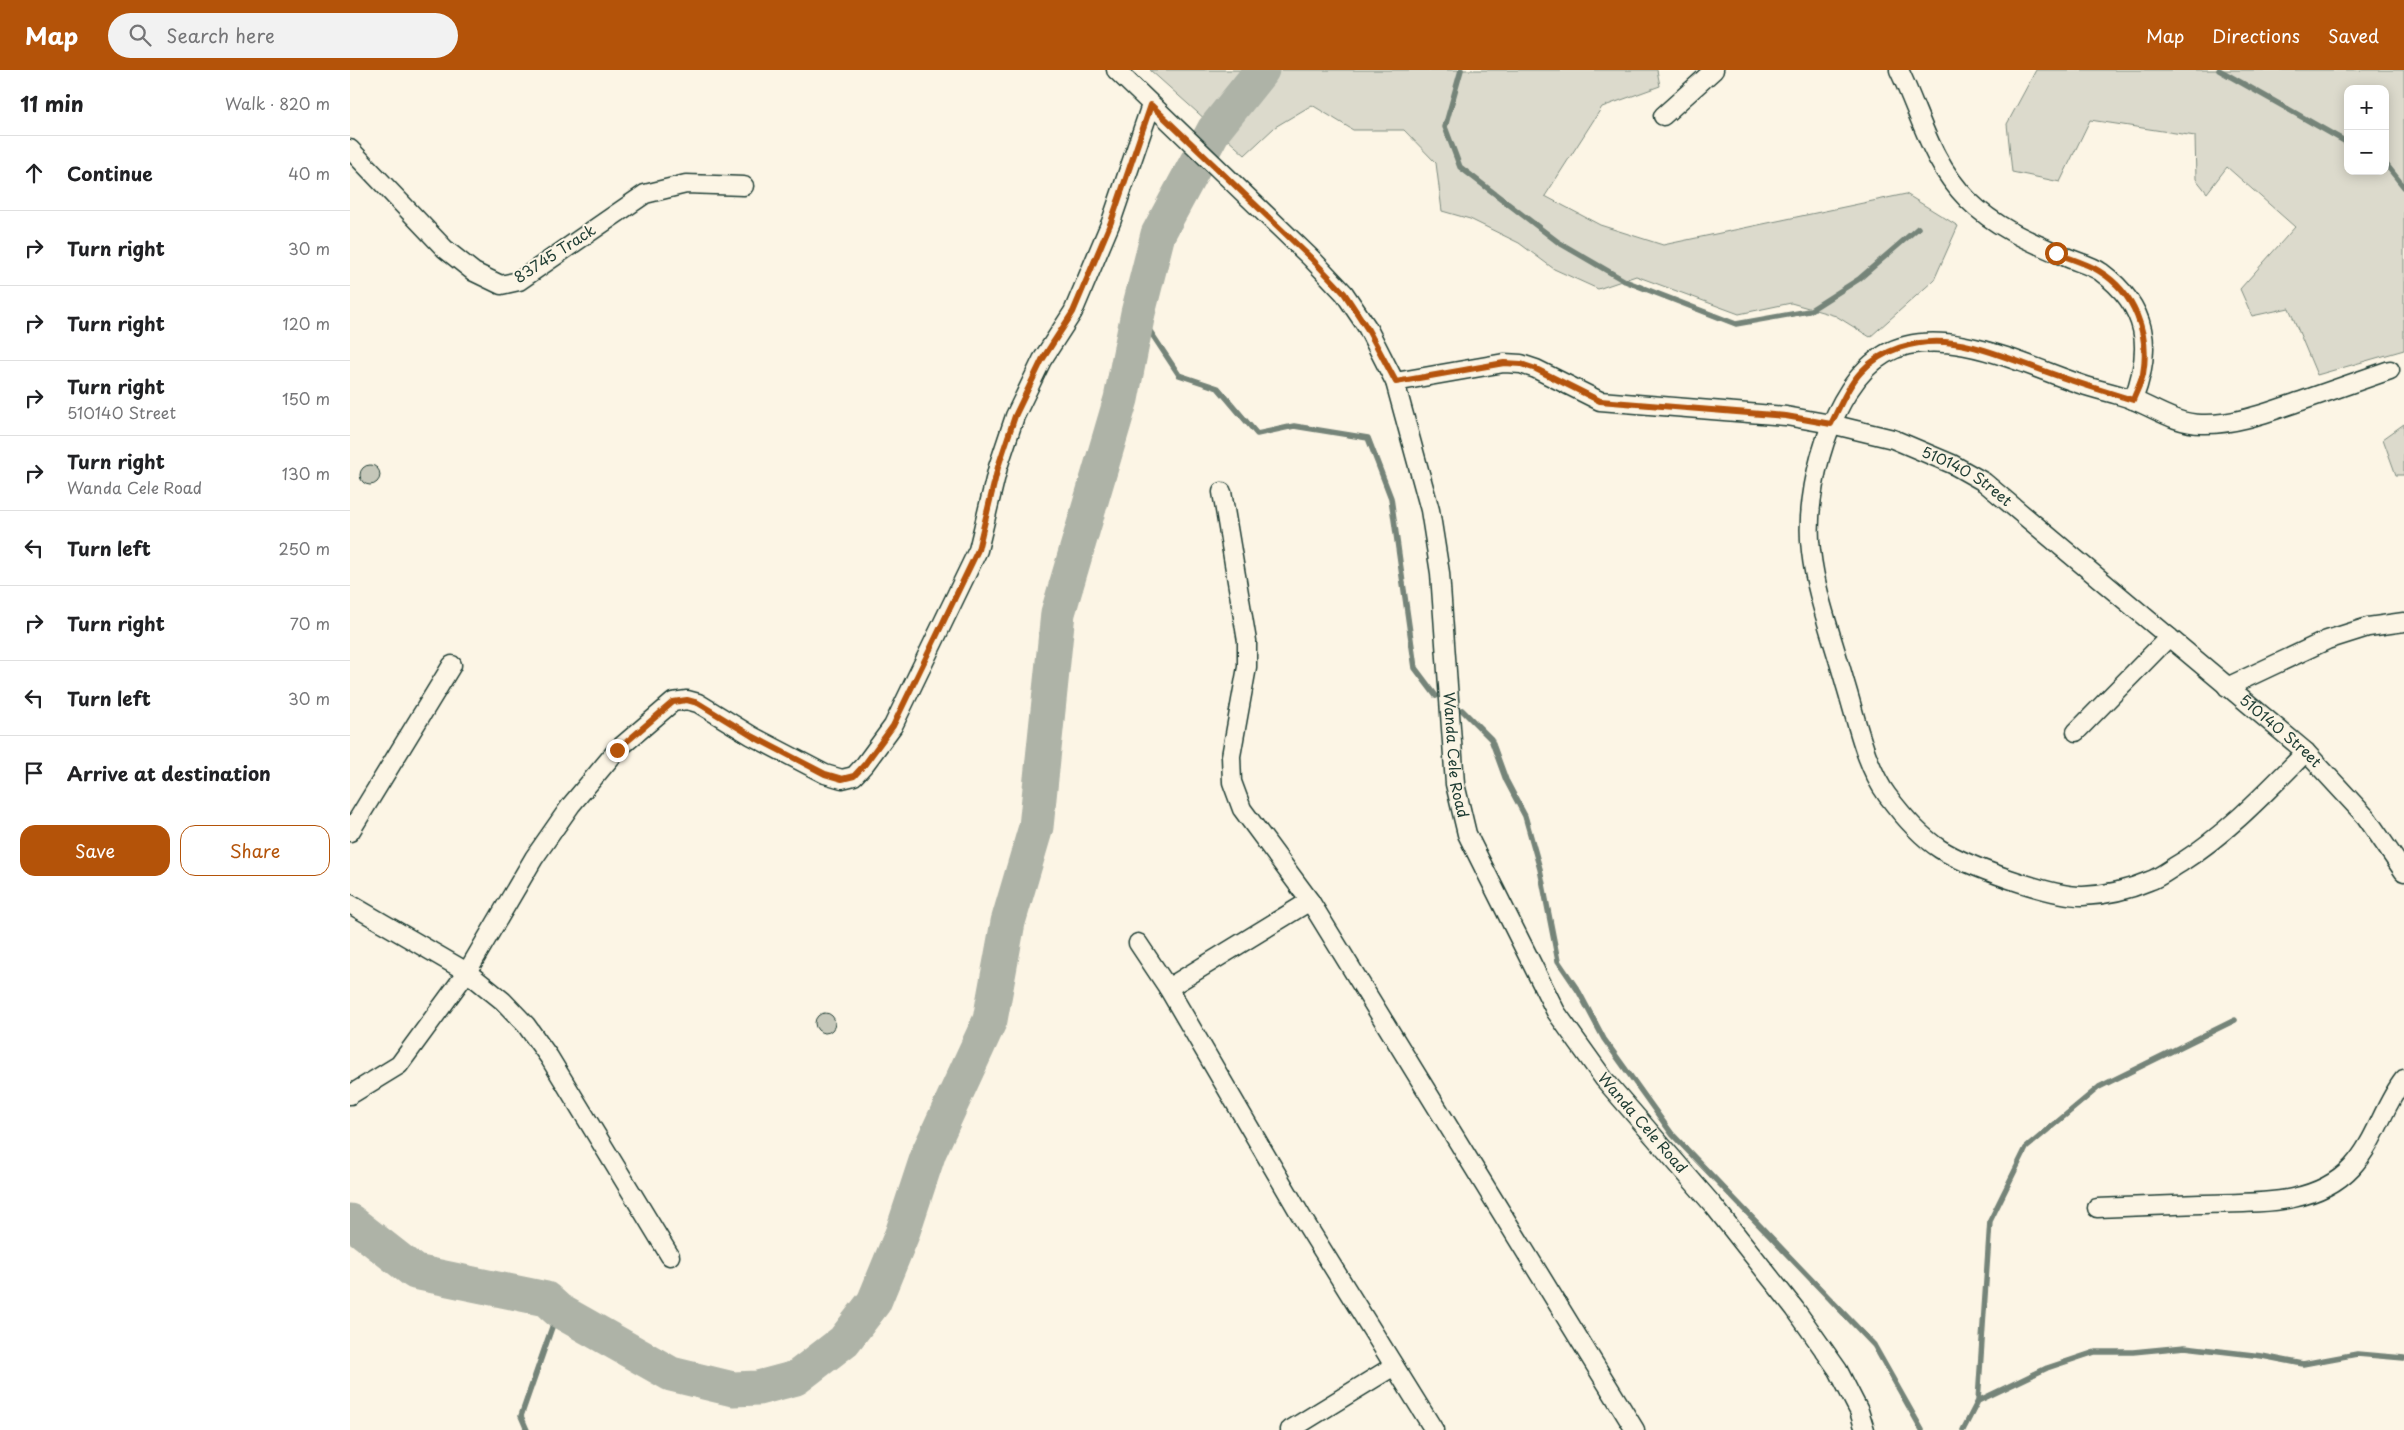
<!DOCTYPE html>
<meta charset="utf-8">
<style>
body{margin:0;font-family:"Playpen Sans",sans-serif;background:#f2f2f2;color:#202124}
.controls{position:absolute;right:15px;top:15px;display:grid;overflow:hidden;border-radius:10px;box-shadow:0 2px 12px #0003}
.controls button{width:45px;height:45px;display:grid;place-items:center;padding:0;border:0;border-bottom:1px solid #e0e0e0;background:#fff;color:#202124;font:25px sans-serif}
.stop{position:absolute;width:15px;height:15px;margin:-11px;border:4px solid #b45309;border-radius:50%;background:#fff}
.stop.end{background:#b45309;border-color:#fff;box-shadow:0 1px 5px #0008}
.list{margin:0;padding:0;list-style:none}
h2{display:flex;justify-content:space-between;align-items:center;height:65px;margin:0;padding:0 20px;font-size:21px}
h2 small{font-size:16px;font-weight:400;color:#757577}
.list li{display:grid;grid-template-columns:32px 1fr auto;gap:15px;align-items:center;box-sizing:border-box;height:75px;padding:0 20px;border-top:1px solid #e0e0e0}
.list b{display:block;font-size:19px;white-space:nowrap}
.list p{margin:0;font-size:16px;white-space:nowrap;color:#757577}
.list em{font-size:16px;font-style:normal;color:#757577}
.actions{display:flex;gap:10px;padding:15px 20px}
.actions a{flex:1;padding:11px 0;border:1px solid #b45309;border-radius:15px;text-align:center;font-size:18px;color:#b45309}
.actions .main{background:#b45309;color:#fff}
.icon{flex:none;width:28px;height:28px;fill:none;stroke:currentColor;stroke-width:2;stroke-linecap:round;stroke-linejoin:round}
.map{position:relative;flex:none;width:2054px;height:1360px;overflow:hidden}
header{display:flex;align-items:center;gap:30px;box-sizing:border-box;height:70px;padding:0 25px;background:#b45309;color:#fff}
header strong{font-size:24px}
nav{display:flex;gap:28px;margin-inline-start:auto;font-size:18px}
.search{width:350px;height:45px;background:#f2f2f2;display:flex;align-items:center;gap:12px;box-sizing:border-box;padding:0 18px;border-radius:28px;color:#757577;font-size:19px}
main{display:flex}
aside{flex:1;background:#fff}
.map>svg:first-child{display:block}
.green{fill:#dcdacc;stroke:#7e8c80;fill-rule:evenodd}
.lines{fill:none;stroke-linecap:round;stroke-linejoin:round}
.stream{stroke:#758479;stroke-width:5.5}
.river{stroke:#aeb3a7;stroke-width:35}
.building{fill:#c5c7b9;stroke:#1f3d34}
.minor-casing{stroke:#1f3d34;stroke-width:21}
.minor{stroke:#fcf5e5;stroke-width:18}
.route{stroke:#b45309;stroke-width:6}
.labels{text-anchor:middle;stroke-width:4;stroke-linejoin:round;paint-order:stroke}
.street-label{font-size:15px;fill:#1f3d34;stroke:#fcf5e5}
</style>
<header>
<strong>Map</strong>
<div class="search"><svg class="icon" aria-label="search" viewBox="0 0 24 24"><circle cx="10" cy="10" r="6"/><path d="M15 15l6 6"/></svg>Search here</div>
<nav><a>Map</a><a>Directions</a><a>Saved</a></nav>
</header>
<main>
<aside>
<h2>11 min<small>Walk · 820 m</small></h2>
<ul class="list">
<li><svg class="icon" aria-label="ahead" viewBox="0 0 24 24"><path d="M12 20V5M6 11l6-6 6 6"/></svg><div><b>Continue</b></div><em>40 m</em></li>
<li><svg class="icon" aria-label="right" viewBox="0 0 24 24"><path d="M7 20v-9h11M14 6l5 5-5 5"/></svg><div><b>Turn right</b></div><em>30 m</em></li>
<li><svg class="icon" aria-label="right" viewBox="0 0 24 24"><path d="M7 20v-9h11M14 6l5 5-5 5"/></svg><div><b>Turn right</b></div><em>120 m</em></li>
<li><svg class="icon" aria-label="right" viewBox="0 0 24 24"><path d="M7 20v-9h11M14 6l5 5-5 5"/></svg><div><b>Turn right</b><p>510140 Street</p></div><em>150 m</em></li>
<li><svg class="icon" aria-label="right" viewBox="0 0 24 24"><path d="M7 20v-9h11M14 6l5 5-5 5"/></svg><div><b>Turn right</b><p>Wanda Cele Road</p></div><em>130 m</em></li>
<li><svg class="icon" aria-label="left" viewBox="0 0 24 24"><path d="M17 20v-9H6M10 6l-5 5 5 5"/></svg><div><b>Turn left</b></div><em>250 m</em></li>
<li><svg class="icon" aria-label="right" viewBox="0 0 24 24"><path d="M7 20v-9h11M14 6l5 5-5 5"/></svg><div><b>Turn right</b></div><em>70 m</em></li>
<li><svg class="icon" aria-label="left" viewBox="0 0 24 24"><path d="M17 20v-9H6M10 6l-5 5 5 5"/></svg><div><b>Turn left</b></div><em>30 m</em></li>
<li><svg class="icon" aria-label="arrive" viewBox="0 0 24 24"><path d="M6 21V4h12l-3 4 3 4H6"/></svg><div><b>Arrive at destination</b></div></li>
</ul>
<div class="actions"><a class="main">Save</a><a>Share</a></div>
</aside>
<div class="map">
<svg width="2054" height="1360" viewBox="0 0 2054 1360">
<rect width="100%" height="100%" fill="#fcf5e5"/>
<filter id="ink" filterUnits="userSpaceOnUse"><feTurbulence type="fractalNoise" baseFrequency=".02" numOctaves="2"/><feDisplacementMap in="SourceGraphic" scale="10" xChannelSelector="R" yChannelSelector="G"/><feConvolveMatrix kernelMatrix="1 2 1 2 8 2 1 2 1" color-interpolation-filters="sRGB"/></filter>
<g filter="url(#ink)">
<!-- green -->
<path class="green" d="M800,0h507l3,16 -58,21 -57,89 55,29 63,20 243,-51 52,32 -24,54 -64,57 -34,-21 -45,-13 -52,11 -103,-38 -38,13 -44,-20 -35,-26 -49,-24 -28,-8 -6,-48 -32,-33h-51l-41,-25 -37,22 -30,28z
M1686,0h368v280l-87,25 -28,-67 -37,8 -12,-27 55,-62 -68,-60 -20,26 -11,-14 -1,-43 -105,-16 -30,62 -48,-10 -5,-48zM1998,19h37v82h-37z
M2054,354v51h-8l-13,-36z"/>
<g class="lines">
<!-- stream -->
<path class="stream" d="M1111,0l-16,57 15,40 98,75 67,39 111,43 73,-13 50,-32 59,-51
M1869,0l129,73
M2035,93l19,24
M788,243l41,62 39,13 39,46 37,-8 74,12 23,60 24,170 21,28
M1112,640l29,29 15,41 19,36 15,53 18,92 21,31 25,47 68,95 202,211 48,85
M1628,1331l69,-33 48,-16h38l52,-5 77,9 41,8 54,-10 47,4
M177,1360l-6,-14 37,-106
M1613,1360l15,-29 12,-180 36,-73 73,-61 136,-67"/>
<!-- river -->
<path class="river" d="M0,1151l65,51 131,27 12,11 113,64 62,15 25,-1 38,-10 48,-37 30,-39 28,-68 27,-82 61,-132 18,-98 28,-95 22,-214 63,-214 17,-86 20,-79 56,-104 48,-60"/>
</g>
<!-- building -->
<path class="building" d="M10 405a10 10 0 1 1 20 0a10 10 0 1 1-20 0Z
M465 953a10 10 0 1 1 20 0a10 10 0 1 1-20 0Z"/>
<g class="lines">
<!-- minor casing -->
<g class="minor-casing">
<g id="minor">
<path id="s1" d="M766,0l195,188 33,35 23,34 28,55 35,128 10,63 15,211 12,50 89,178 48,67 109,126 82,104 43,61 21,41 6,19"/>
<path d="M1549,0c23,48 31,91 69,130 28,28 63,42 98,57 11,5 25,8 35,15 47,35 52,76 32,128"/>
<path d="M1313,46l51,-46"/>
<path d="M0,79l95,100 29,23 27,13 18,-4 126,-87 41,-10 58,2"/>
<path id="s2" d="M1045,312l109,-19 17,1 15,5 64,32 186,15 45,8 62,15 59,25 32,18 322,270 60,65 38,55"/>
<path d="M872,422l25,149v26l-16,89 1,26 10,27 68,92 325,529"/>
<path d="M1877,617l100,-47 41,-13 36,-5"/>
<path d="M1726,662l93,-95"/>
<path d="M1956,682c-39,39 -77,80 -124,110 -11,6 -21,15 -33,19 -21,9 -43,14 -66,15 -31,1 -116,-30 -143,-47 -20,-13 -38,-34 -53,-54 -22,-30 -31,-77 -42,-112 -12,-44 -29,-87 -34,-132 -8,-58 20,-166 74,-197 56,-32 139,11 195,30 17,6 35,9 51,15 23,9 45,25 71,25 35,1 69,-13 102,-24 29,-10 57,-20 86,-30"/>
<path d="M0,762l102,-167"/>
<path d="M0,834l117,68 36,29 23,24 23,32 121,199"/>
<path d="M788,873l30,45 135,231 131,211"/>
<path d="M818,918l142,-87"/>
<path d="M0,1025l49,-30 68,-93 67,-114 37,-53 46,-55 56,-48 14,-2 11,3 54,33 73,38 17,5 12,-3 11,-12 28,-38 85,-176 20,-83 17,-51 27,-56 31,-48 38,-90 40,-117"/>
<path d="M1747,1138c34,-1 69,-3 103,-4 51,-2 114,4 152,-37 24,-26 31,-61 52,-88"/>
<path d="M940,1360l104,-64"/>
</g>
</g>
<!-- minor -->
<use href="#minor" class="minor"/>
</g>
</g>
<g class="lines" filter="url(#ink)">
<!-- route -->
<path class="route" d="M267,680l56,-48 14,-2 11,3 54,33 73,38 17,5 12,-3 11,-12 28,-38 85,-176 20,-83 17,-51 27,-56 31,-48 38,-90 40,-117 160,153 33,35 23,35 29,54 108,-19 17,1 15,5 64,32 186,15 45,8c9,-18 17,-38 30,-52 21,-23 54,-32 84,-30 29,2 63,16 91,26 32,12 64,22 97,32 3,-8 8,-17 10,-26 7,-40 -8,-81 -44,-103 -13,-8 -29,-12 -43,-18"/>
</g>
<g class="labels">
<!-- street labels -->
<g class="street-label">
<text transform="translate(205 184) rotate(-33)" y="5">83745 Track</text>
<text dy="5" stroke="none"><textPath href="#s2" startOffset="594">510140 Street</textPath></text>
<text dy="5" stroke="none"><textPath href="#s2" startOffset="999">510140 Street</textPath></text>
<text dy="5" stroke="none"><textPath href="#s1" startOffset="801">Wanda Cele Road</textPath></text>
<text dy="5" stroke="none"><textPath href="#s1" startOffset="1221">Wanda Cele Road</textPath></text>
</g>
</g>
</svg>
<div class="controls">
<button>+</button>
<button>−</button>
</div>
<div class="stop" style="left:1706px;top:183px"></div>
<div class="stop end" style="left:267px;top:680px"></div>
</div>
</main>
